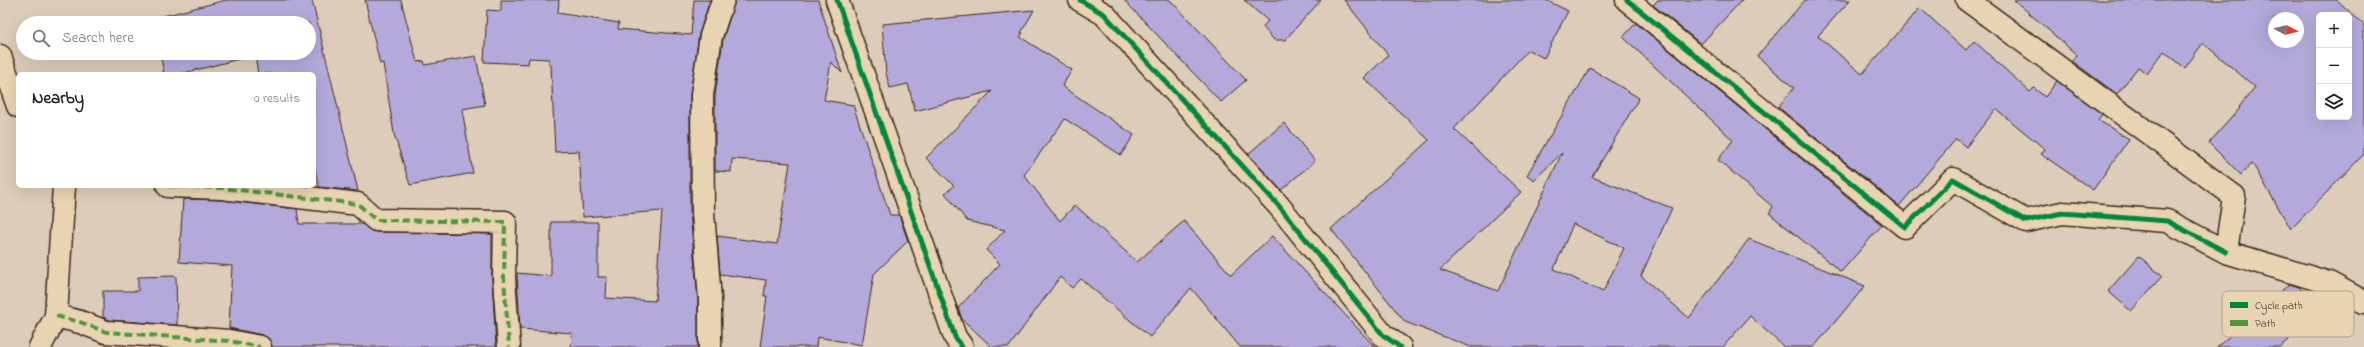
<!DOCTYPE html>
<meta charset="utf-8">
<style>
body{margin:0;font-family:"Indie Flower",sans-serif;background:#f6f6f6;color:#202124}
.controls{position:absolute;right:12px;top:12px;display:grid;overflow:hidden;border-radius:6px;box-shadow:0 4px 16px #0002}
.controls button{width:36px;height:36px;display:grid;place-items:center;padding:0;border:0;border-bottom:1px solid #e0e0e0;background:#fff;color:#202124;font:20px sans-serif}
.compass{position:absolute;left:2268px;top:12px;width:36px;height:36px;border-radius:50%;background:#fff;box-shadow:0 4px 16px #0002;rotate:97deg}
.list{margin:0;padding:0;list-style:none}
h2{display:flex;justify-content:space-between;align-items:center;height:52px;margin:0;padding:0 16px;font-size:17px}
h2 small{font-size:13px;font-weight:400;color:#757577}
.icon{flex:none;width:22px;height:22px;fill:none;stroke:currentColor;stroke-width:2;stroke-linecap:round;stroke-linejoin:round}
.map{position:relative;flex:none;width:2364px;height:347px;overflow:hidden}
.search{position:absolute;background:#fff;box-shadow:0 4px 16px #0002;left:16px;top:16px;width:300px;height:44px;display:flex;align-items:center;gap:10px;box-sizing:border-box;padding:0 14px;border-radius:22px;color:#757577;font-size:15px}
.panel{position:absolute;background:#fff;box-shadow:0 4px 16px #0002;left:16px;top:72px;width:300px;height:116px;border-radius:6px}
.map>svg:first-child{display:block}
.building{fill:#b3aadb;stroke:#3b2a1e;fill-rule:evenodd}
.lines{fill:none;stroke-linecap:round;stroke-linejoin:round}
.minor-casing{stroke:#3b2a1e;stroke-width:25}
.minor{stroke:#e8d4b2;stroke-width:22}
.quiet{stroke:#51953d;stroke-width:4;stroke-dasharray:8 4;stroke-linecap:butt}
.cycleway-casing{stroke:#e8d4b2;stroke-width:8}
.cycleway{stroke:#00873e;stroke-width:5}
.key{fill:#e8d4b2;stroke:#b4a186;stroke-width:1}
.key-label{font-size:11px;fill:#3b2a1e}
</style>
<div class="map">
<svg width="2364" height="347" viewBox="0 0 2364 347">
<rect width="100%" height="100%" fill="#ddccba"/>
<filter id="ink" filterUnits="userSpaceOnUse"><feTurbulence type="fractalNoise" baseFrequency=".025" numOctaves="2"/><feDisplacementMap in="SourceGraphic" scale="8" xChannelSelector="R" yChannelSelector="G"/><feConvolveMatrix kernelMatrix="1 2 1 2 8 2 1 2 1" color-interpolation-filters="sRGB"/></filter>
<g filter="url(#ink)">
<!-- building -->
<path class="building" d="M226,0h86l46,191 -39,-4 -5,-22v-91h-56l-3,-19 -75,19h-16l-4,-21h149v-30h-156l-1,-4z
M365,0h36l16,62 7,-1 1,4 51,-9 9,49 -23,4 11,64 -63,12 -16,-51 -11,-71 -3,1z
M501,0h58l-1,13 61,10 -1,6 73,6 3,-35h16l-11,34 -9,61v118l8,87v47h-127l1,-14 -52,-4 -3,-56 34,3v-54h47v55h9l-1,21 49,3 7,-90 -79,6 -4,-66 -24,1 -4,-87h-2v-6l-20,-1 -1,6 -44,-2 3,-52 14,1z
M735,0h83l24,73 -11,-11 -7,38 29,5 37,110h9l9,26 -34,33 -12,71 -45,-8 -1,10h-56l7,-51h-3l2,-16 -46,-6 -3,-38 60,8 13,-81 -58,-4 -1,13 -16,-1v-75l8,-57z
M1124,0h46l76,80 -25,22z
M1244,0h77l-36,40h-11l-11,-13 5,-6z
M1344,0h202l22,11 -24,47 -16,-8 -74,79 67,63 -81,78 58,21 64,-138 -28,27 -7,-5 63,-107 49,30 -47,79 80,31 -31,68 48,42 60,-79 116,47 -51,61h-30l-34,-31 -27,31h-252l-66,-25 -74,-93 98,-89 -65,-62 24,-23zM1573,224l51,24 -21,44 -49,-23z
M1658,0h84l-41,44 -48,-39z
M1805,0h45l-32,36 44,38 58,-66 46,42 8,-9 56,51 4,-4 11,9 12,-16 45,33 -4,6 31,19 -36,51 -52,-36 4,-5 -49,-40 -30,38 -10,-8 -57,67 -121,-99 16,-19 -37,-32z
M2014,0h323l27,25v129l-73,75 -39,-66 -11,12 -32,-32 31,-35 -1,-1 16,-20 -52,-44 -18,25 -21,-17 -17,23 -9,-7 -21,27 -45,-33 5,-6zM2319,15h30v102h-30zM2274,18h24v24h-24z
M1034,10l-13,23h2l-3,4 52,33 -10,16 72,49 -13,20 -56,-36 -41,56 36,46 15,-16 62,57 47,-41 47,54 41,-39 103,111h-135l-49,-59 -41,49 -69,-58 -9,9 -12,-11 -51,70h-17l-30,-28 -4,-11 42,-44 -14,-14 19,-20 -38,-9 -22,-28 9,-7 -28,-28 66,-67 -77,20 -7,-27 -18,4 -4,-15 -4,-49z
M1636,23l246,202 -41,47 -72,-59 4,-6 -55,-47 15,-20 -110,-103z
M1284,123l31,38 -34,29 -33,-36z
M183,199l38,1 76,9 2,15h63l14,8 116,2v45l4,68h-224l-4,-9 -5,-3 -34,-7 3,-62 -53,-4z
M2139,256l23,20 -31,35 -23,-20z
M176,276l1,49 -68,-5 -6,-3v-26h35v-14z
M2289,284l10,3 21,25 -40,35h-63z"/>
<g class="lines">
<!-- minor casing -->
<g class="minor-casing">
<path id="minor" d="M837,0l118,337 7,10
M1080,0l24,14 175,192 104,129 17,12
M1627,0l278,227 48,-48 73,42 36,-8 105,8 59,31
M1967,0l267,196 -8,56 103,31 35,19
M0,56l18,50
M168,186l54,2 136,16 18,16 129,2 -1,56 5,69
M56,316l24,6 26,10 123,9 31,6
M40,347l16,-31 8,-130
M710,347v-48l-7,-86 -1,-118 9,-59 12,-36"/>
</g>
<!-- minor -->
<use href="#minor" class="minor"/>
<!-- quiet -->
<path class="quiet" d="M168,186l54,2 136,16 18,16 129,2 -1,56 5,69
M56,316l24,6 26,10 123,9 31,6"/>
<!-- cycleway casing -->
<g class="cycleway-casing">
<path id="cycleway" d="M837,0l118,337 7,10
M1080,0l24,14 175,192 104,129 17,12
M1627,0l278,227 48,-48 73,42 36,-8 105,8 59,31"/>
</g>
<!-- cycleway -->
<use href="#cycleway" class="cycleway"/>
</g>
</g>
<!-- legend -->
<rect x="2222" y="291" width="132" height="46" rx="6" class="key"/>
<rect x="2230" y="302" width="18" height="6" fill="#00873e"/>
<rect x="2230" y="320" width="18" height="6" fill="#51953d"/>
<g class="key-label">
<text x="2255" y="309">Cycle path</text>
<text x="2255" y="327">Path</text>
</g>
</svg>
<div class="controls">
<button>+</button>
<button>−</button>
<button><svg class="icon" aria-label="layers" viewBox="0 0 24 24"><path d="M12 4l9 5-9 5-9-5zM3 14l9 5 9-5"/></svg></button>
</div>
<svg class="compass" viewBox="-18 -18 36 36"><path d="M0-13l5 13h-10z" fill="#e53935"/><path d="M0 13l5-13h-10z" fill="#757577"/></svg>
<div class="search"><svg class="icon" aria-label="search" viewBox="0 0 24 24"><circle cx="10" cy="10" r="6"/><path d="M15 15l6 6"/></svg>Search here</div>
<section class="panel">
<h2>Nearby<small>0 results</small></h2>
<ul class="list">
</ul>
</section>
</div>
